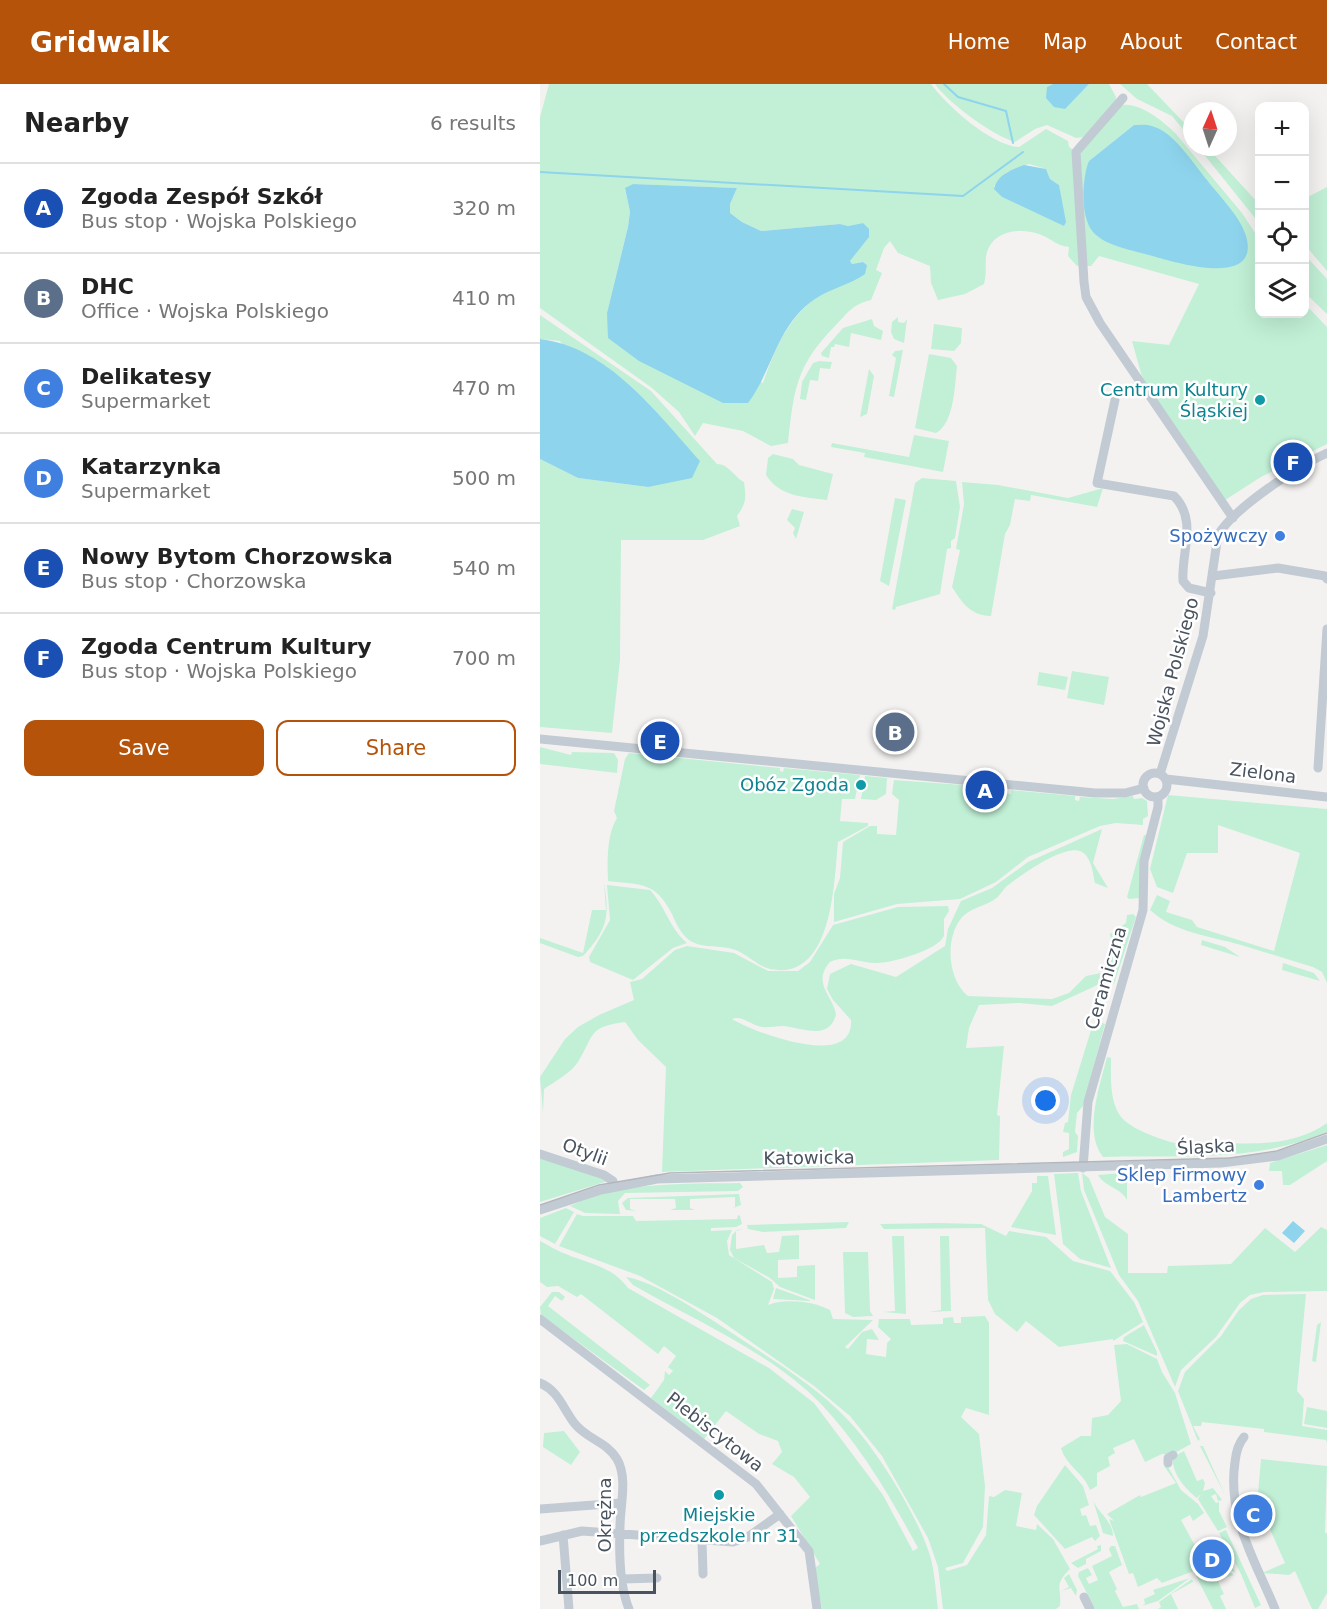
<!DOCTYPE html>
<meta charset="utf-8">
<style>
body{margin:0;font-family:"DejaVu Sans",sans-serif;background:#f6f6f6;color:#222}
.controls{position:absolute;right:18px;top:18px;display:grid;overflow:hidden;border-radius:12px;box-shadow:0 6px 24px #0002}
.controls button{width:54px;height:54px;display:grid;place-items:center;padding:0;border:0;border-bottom:2px solid #e0e0e0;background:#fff;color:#222;font:30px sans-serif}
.compass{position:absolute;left:643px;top:18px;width:54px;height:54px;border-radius:50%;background:#fff;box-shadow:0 6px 24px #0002;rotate:3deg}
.scale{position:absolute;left:18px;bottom:15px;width:98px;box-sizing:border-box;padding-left:6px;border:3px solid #49535f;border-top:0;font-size:16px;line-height:21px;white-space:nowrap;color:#49535f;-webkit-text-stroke:4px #fff;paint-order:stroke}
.you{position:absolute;left:506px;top:1017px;width:21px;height:21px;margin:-15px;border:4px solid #fff;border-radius:50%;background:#1a73e8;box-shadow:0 0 0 9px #1a73e833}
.badge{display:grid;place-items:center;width:39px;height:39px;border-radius:50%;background:#b45309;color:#fff;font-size:20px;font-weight:700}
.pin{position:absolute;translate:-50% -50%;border:3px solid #fff;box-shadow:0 2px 6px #0006}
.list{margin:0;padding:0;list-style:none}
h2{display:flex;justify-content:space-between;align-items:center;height:78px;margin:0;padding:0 24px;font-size:26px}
h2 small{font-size:20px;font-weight:400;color:#767676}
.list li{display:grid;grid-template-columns:39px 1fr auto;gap:18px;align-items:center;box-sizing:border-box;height:90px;padding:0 24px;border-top:2px solid #e0e0e0}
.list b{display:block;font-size:22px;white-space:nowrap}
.list p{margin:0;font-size:20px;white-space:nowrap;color:#767676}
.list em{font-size:20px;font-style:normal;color:#767676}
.actions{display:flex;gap:12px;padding:18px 24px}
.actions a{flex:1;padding:14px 0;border:2px solid #b45309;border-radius:12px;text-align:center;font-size:21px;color:#b45309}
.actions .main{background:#b45309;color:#fff}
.icon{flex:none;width:33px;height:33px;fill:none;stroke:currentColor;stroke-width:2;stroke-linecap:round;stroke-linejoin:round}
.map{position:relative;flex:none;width:787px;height:1525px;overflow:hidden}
header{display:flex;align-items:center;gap:36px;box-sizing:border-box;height:84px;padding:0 30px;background:#b45309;color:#fff}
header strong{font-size:28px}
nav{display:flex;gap:33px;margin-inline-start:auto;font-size:21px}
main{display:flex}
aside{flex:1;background:#fff}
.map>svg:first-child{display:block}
.green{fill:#c1f0d6;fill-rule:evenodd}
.water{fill:#8ed4ed}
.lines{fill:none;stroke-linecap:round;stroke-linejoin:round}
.stream{stroke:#8ed4ed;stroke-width:2}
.minor{stroke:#c2cbd3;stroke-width:9}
.tram{stroke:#b3b6bc;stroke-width:1.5}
.culture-dot{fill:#0f9aa8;stroke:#fff;stroke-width:2}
.shop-dot{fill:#3f7fe0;stroke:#fff;stroke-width:2}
.labels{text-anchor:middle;stroke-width:5;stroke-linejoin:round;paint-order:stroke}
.culture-label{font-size:18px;fill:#0d838f;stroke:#fff;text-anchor:end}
.shop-label{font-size:18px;fill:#366cbe;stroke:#fff;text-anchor:end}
.street-label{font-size:18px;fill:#49535f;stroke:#fff}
</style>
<header>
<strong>Gridwalk</strong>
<nav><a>Home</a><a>Map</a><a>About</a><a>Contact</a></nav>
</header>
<main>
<aside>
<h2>Nearby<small>6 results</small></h2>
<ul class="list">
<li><span class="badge" style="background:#1a4fb4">A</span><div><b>Zgoda Zespół Szkół</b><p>Bus stop · Wojska Polskiego</p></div><em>320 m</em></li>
<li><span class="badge" style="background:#5c6f8a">B</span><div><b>DHC</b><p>Office · Wojska Polskiego</p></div><em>410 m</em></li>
<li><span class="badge" style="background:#3f7fe0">C</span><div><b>Delikatesy</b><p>Supermarket</p></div><em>470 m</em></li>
<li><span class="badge" style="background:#3f7fe0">D</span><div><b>Katarzynka</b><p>Supermarket</p></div><em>500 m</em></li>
<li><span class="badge" style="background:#1a4fb4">E</span><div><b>Nowy Bytom Chorzowska</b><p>Bus stop · Chorzowska</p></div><em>540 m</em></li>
<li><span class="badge" style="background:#1a4fb4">F</span><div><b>Zgoda Centrum Kultury</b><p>Bus stop · Wojska Polskiego</p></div><em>700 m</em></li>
</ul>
<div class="actions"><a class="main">Save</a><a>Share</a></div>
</aside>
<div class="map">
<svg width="787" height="1525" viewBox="0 0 787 1525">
<rect width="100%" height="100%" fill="#f4f2f1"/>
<!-- green -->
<path class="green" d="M9,0h382c16,22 61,62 88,63l27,-18 22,12 1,6 11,7 42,-49c19,-2 41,16 54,29l66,79 17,26 1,75h44l1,-10 22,23v117l-66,33 -39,25 -75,-107 -15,-54 37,4 30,-61 -100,-28 -8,10h-14l-9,-10 1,-9c-15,-2 -18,-9 -30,-13 -20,-7 -49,-3 -53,23 -1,9 1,15 -2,27l-19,10 -27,6 -7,-17 -1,-17 -32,-13 -8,-12 -6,7 -8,22 6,3 -11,27c-20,5 -22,12 -36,26 -39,40 -41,63 -47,117l-17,3 -28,-15 -40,-8 -8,13 -16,-24 -27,-24 -112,-80v-191zM594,41l-47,97 -3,-40 5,-21zM489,80l17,5 4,10 9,6 5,40 -62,-28 -8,-11 13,-14zM93,100l104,4 -7,16v9l12,9 19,9 79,-7 8,2 15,-3 5,14 -18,24 2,3 11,-2 4,3c-14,22 -35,20 -54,35 -27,22 -39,51 -50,83l-156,-70 21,-86 2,-15 -5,-23z
M395,0h118l-6,3 17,22 25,-25h20l7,13 -1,6 -32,34 -7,1 -29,-13 -12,4 -20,13c-21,-6 -66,-38 -80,-58z
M580,0h27l45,47v9l-20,-24 -35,-17z
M658,63h9l52,57v19z
M787,103v84l-22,-26 -1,-46z
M764,170l23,25v35l-22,-21z
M0,231l111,76 66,73c12,0 17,13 27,18 2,16 3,20 -7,34l3,10 -37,14h-82l-1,120 -8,73 -72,-6v-268l38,19 70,9 -88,-146 -20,-2z
M358,233v5l6,1 3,-4 -3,24 -10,-4 -3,-7 1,-10z
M332,235l2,7 9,5 -2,9 -30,-7 -2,14 -14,-3 -1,3h-3l-2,11 -7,-2 -1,-3 22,-25z
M394,240l28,4 -1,15 -7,8 -23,-2z
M363,266l-9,47 -5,-1 7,-38 -4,-3 3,-4z
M389,270l22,4 6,8c-2,19 -3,58 -21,67l-21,-5z
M279,277l13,1 -2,7 -10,-1 -2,13 -8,-1 -4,20 -6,-1 2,-17 11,-19z
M329,285l5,7 -7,38 -7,3z
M374,351l35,6 -6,31 -79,-15 1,-4 -34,-6 1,-4 77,14z
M233,370l20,5 6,6 34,9 -6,26c-23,-3 -47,-3 -61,-25l2,-17z
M382,394l34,3 4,26 -5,31 -4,3v7l-4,1 -7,45 -44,13 -1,3 -3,-1 23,-126z
M422,398l36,3 70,13 35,-10 -6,19 -66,-12 -1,6 -15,-2 -5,26 -5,9 -14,82c-21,-1 -28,-12 -39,-29l8,-37 -4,-1 8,-45z
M355,414l11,2 -17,86 -9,-5z
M252,425l12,3 -8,27 -3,-6 2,-5 -8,-8z
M532,587l37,6 -5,28 -37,-7z
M499,588l29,5 -3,13 -28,-5z
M0,663l31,8 1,-3 42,1 4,7 -1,13 -77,-9z
M89,669l151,15v3l3,1 1,-4 76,7 -5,24h-13l-2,22 28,2v3l-30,16c-4,40 -5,140 -68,127 -12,-3 -21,-13 -32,-18 -15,-7 -34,-1 -49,-11 -9,-7 -13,-17 -17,-26 -17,-33 -31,-29 -64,-33 -1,-21 -1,-47 9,-63l-3,-7 11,-52z
M325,692l22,2 -1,16 -10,6 -15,-1z
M354,696l69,5v5l48,4v-4l64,6v4l4,1 1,-4 33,2 20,-3 1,3 8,-1 5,3 1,15 -5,3v6l-27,-2 -16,3 -72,31 -32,25 -36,17 -63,5 -63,18v-28l6,-16 3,-36 27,-16h7v8l19,1 3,-35 -7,-6z
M628,711l159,14v174l-5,-11 -9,-5c-24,-7 -48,-15 -72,-22 -31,-9 -66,-12 -91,-35l7,-15 13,6 -4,11 26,8 5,7 77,24 26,-98 -82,-28v28h-31l-14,40 -16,-6 -7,-18z
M562,745l-9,34 15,25 -13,-5c-2,-10 -4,-28 -15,-32 -17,-6 -59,24 -73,35 -4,3 -6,9 -12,13 -11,8 -27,9 -35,21 -15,20 -12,60 8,76l84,3 17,-6 17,-17 20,-4 7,-19 -3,-19 16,-11 1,-8 6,-1 3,3 -22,67 -10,-2 -52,24 -33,-3 -40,2 -10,23 -3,20 38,-2 -7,69 3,1 -1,44 -337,12 4,-105 -28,-27 -13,-18c-37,5 -30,12 -47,40 -7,11 -24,20 -34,27l-1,24 -3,-36 25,-38 13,-12 21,-12 35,-15 -4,-18 12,-3 33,-29 12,-4 47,7 34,18h30l12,-9 23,-37 65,-18 50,-1 1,5 -5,8v17c-6,14 -52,27 -67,27 -17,1 -30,-9 -47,-1 -19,22 4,34 6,53 -8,27 -35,12 -54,11 -8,0 -16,3 -24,0 -9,-3 -17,-11 -26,-7 21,13 122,52 119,1l-18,-20 -6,-11 3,-15 21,-10 45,13 49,-31 3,-17 13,-28 31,-13 36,-26z
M604,751h3l-7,63 -11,1 -2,-2z
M64,799c6,34 3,47 -21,73l-5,1 -38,-14v-5l43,15 9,-43h14z
M67,801l43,5c15,16 20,39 37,53l-14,5 -40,32 -43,-18 -1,-5 21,-37z
M662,856l23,7 15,10 -39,-12z
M743,879l31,10 6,8 -38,-11z
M560,938l5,2 -22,82 -6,7 -2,19 3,4 -1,16 -14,5v-5l6,-3v-16l-6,-1 2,-9 3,-1 3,-27 21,-68z
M567,973l4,1c0,19 -2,46 12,61 11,12 50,26 67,26 7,1 15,-2 22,-2 40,0 79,5 115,-20v9c-73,31 -148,23 -224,25 -20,-25 -3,-72 4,-100z
M787,1061v16l-37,24h-7l-1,-14h-13l1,-8z
M0,1073l68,24 -68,21z
M608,1087l9,4 -30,1v24c-6,-12 -22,-13 -29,-25z
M538,1089l3,18 30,77 -31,-9 -17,-15 -9,-70z
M542,1089l7,5 16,39 23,17v39h39l1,-7 63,-2 34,-36 30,24 26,-25 6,3v61l-63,1 -14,3 -10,8 -24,34 -35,33 -6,17 -37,-86 -19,-26 -35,-85z
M497,1092h11l8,59 -45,-8 21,-36v-8h5z
M200,1099l3,4 -5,4 -113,2 -7,8 2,13 -35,-1 -15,-7c51,-25 115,-22 170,-23z
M199,1110l2,11 -10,4 4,-2v-10l-45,2v9l5,2h-25l6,-2 -1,-9h-45v10l6,2 -10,-1 -4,-7 6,-5z
M26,1124l8,4 -19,32 -15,-8v-18z
M37,1130l6,2h50l3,5 101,-2 1,-4 2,1 2,8 -6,3 -25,1v3l21,-1 -5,11 2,14 43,27 2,7 -6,16c14,-7 47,-4 62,5l3,9 40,1 -28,27 3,2 14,-17 10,-3 7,11 -12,-1 -1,15 20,3 1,-14 4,-4 -13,-12 1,-8h31l1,6 32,-1v-6l10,-1 1,6h7v-6l24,-1 4,7v92l-23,-7 -5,9 18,17 6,52 -2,41 -20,36 -18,5 2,3 20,-6 19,-30 3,-39 5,1 11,-7 17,3 -6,33 20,4 1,-6 16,15 17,30c-17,17 -8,17 -10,37l-4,3h-113l-5,-42 -10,-29 -46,-82 -32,-40 -36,-30 -97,-68 -77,-42 -81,-30z
M309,1138l-3,6 -83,4 -15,-3 -1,-4z
M397,1139l44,1 25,12 3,-5 37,6 27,24 37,10 24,31 9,20 -30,19v-2l-54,8 -33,-26 -9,11 -22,-18 -7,-14 -3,-72 -101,1 -4,-5z
M204,1145l-8,2v18l28,-4 3,8 12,-1 3,-16 17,-1v24l-21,1v18l19,-1v-11l18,-1v35l-35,-13 -10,-9 -36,-20 -4,-8 2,-15 5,-5z
M352,1152h12l2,78 -23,-2 12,-1z
M400,1152h9l2,75 -22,1 12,-2z
M0,1157c8,4 17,10 26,13 23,10 46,12 62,34l141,80 45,35 69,92 30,56 5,-3c-27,-50 -57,-102 -97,-144 -49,-51 -127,-84 -188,-119l-7,-8c28,4 75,36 100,52 41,28 87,54 121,90 29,29 73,100 84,140 4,16 5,34 7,50h-116l-6,-29v-13l4,-3 -29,-48 19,-19 -16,-20 -22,-13 10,-12 -4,-11 -19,-7 -33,-23 -22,28 -53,-41 13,-18 1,-9 4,4 4,-4 -5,-4 8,-11 -12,-10 -6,8 -77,-60 -4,3 -19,-11 -11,1 -7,-5z
M303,1168h25l2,59 3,5 -20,1 -8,-4z
M236,1204l36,13 -39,-2z
M12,1208h7l6,5 -3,4 -7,-5 -7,10 102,79 -6,5 -103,-75 -1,-8z
M766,1210l-9,97 7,8 -2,27 25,4v13l-1,-3 -62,-8v-3l-62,-7 -1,4h-8l7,13 -2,2 -20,-50 7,-19 36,-36 18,-26 12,-11 12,-4z
M781,1238l-5,40 -4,-1 5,-36z
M604,1241l13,27v4l-34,-15 1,-4z
M587,1260l30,15 5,13 13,21 16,51 -20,11 -9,-1 -17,8 -11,-23 -21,9 2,5 -7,4 2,9 -13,7v13l-7,4c-6,-17 -24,-24 -29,-42l20,-12h10l1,-18 16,-3 13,-14 -7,-56z
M767,1323l20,4v17l-23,-4z
M24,1347l16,21 -9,13 -28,-18 1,-14z
M660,1362h3l22,49z
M644,1367l13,30 6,-2 2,4 -2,8 10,-3 9,12 -4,1 -2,-7 -5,2 5,7 3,-1v9l8,16 -9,4 -20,-32 3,-5 -4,4c-12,-9 -26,-26 -24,-41z
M721,1375l66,7 -2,67h2v60l-9,16h-6l-17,-38 -6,4 -27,-2 23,-10 -20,-45 -7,-25z
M525,1381l18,21 6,19 -9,4 2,7 4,-1 4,11 6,-1 4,11 -5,5 -3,-4 -27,12 -31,-34 3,-9z
M627,1381l14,25 17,14 6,9 -11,8 -3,-6 -9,5 18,33 10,-4 -10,20 -37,14 -5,-5 -19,9 -5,-14 -4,1 -20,-55 5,2 -7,-7 33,-19 1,2 35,-14 -12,-17z
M553,1416c5,13 20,21 20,36l-10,-3z
M686,1446l35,75 -6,3 -14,-34 -22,-41z
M561,1461v6l-15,8v5l-8,4 -7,-5 27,-14 -1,-3z
M571,1462h4l7,19 -13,7 8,17 -2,2 8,16 14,-3 2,5h-44l-17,-33 1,-4 9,-4 4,7 -6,3 3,6 9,-4 -6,-14 20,-10 -3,-7z
M682,1463l13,25 -10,-4 -7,-14z
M683,1484l11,7 -6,2 -3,-5 -9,5 8,17 -4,2 6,13h-13l-17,-33 3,-2 4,4z
M529,1490l8,16 -1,6 -5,-8 -10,3 8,-4 -5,-9z
M650,1494l-32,23 -16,5 3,-2 -1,-5 11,-5 -2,-4z
M652,1495l1,3 -22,12 7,15h-20l3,-2 -2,-5z"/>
<!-- water -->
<path class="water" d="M513,0h36l-24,25 -11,-2 -8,-9 1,-11z
M594,41c5,0 12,-1 18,1 22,6 41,37 55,54 13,17 33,36 39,56 15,52 -69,27 -90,21 -19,-6 -50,-10 -63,-25 -13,-14 -11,-55 -4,-71z
M484,81l22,4 4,10 9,6 7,37 -2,4 -62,-29 -8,-8c3,-14 17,-19 30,-24z
M93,100l104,4 -7,16v9l12,9 19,9 79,-7 8,2 15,-3 6,6v8l-19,24 2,3 11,-2 4,3 -2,9c-15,11 -34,14 -50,25 -39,27 -41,69 -67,104h-25l-84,-42 -31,-23 -1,-25 21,-86 2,-15 -5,-24z
M0,255c68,8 117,74 160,122l-8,17 -44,9 -70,-9 -38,-19z
M753,1137l12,10 -11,12 -12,-10z"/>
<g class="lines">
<!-- stream -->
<path class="stream" d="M404,0l14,13 48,14 7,32
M0,88l423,24 60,-44"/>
<!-- minor -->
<path class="minor" d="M583,14l-47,54 8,130 2,15 14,26 133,195
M575,316l-18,83 77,13c24,24 7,56 9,85l6,7 22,5
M673,492l65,-8 47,8 2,3
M0,655l555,54h30l19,-5
M778,684l9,-139
M603 701a12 12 0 1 1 24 0a12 12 0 1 1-24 0Z
M620,690l43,-138 15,-101c16,-27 80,-69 109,-82
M626,695l161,18
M0,1070l64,21 9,6 1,6
M543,1084l5,-66 55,-192 1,-49 14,-54v-10
M0,1126l61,-20 56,-11 564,-16 57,-7 49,-17
M0,1235l216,165 53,67 8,58
M0,1299c19,8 23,26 35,41 12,15 32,18 42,35 11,19 3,47 3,68 -1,25 -1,58 9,82
M704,1353c-6,7 -8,15 -9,25 -8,55 20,98 40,147
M628,1379v-5l5,-3
M0,1425l81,-6
M23,1451l6,74
M0,1457l42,-10 151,11 15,-5 32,-23
M162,1457l1,33
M83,1495l34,-1
M544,1513l6,12"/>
<!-- tram -->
<path class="tram" d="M0,1121l59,-20 71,-12 560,-15 47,-7 50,-18"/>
</g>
<!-- markers -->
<g class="culture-dot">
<circle cx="720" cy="316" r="6"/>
<circle cx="321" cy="701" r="6"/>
<circle cx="179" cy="1411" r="6"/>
</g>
<g class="shop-dot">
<circle cx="740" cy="452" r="6"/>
<circle cx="719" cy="1101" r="6"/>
</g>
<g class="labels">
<!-- culture labels -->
<g class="culture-label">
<text x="708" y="312">Centrum Kultury<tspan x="708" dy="21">Śląskiej</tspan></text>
<text x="309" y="707">Obóz Zgoda</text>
<text x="179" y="1437" text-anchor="middle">Miejskie<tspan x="179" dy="21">przedszkole nr 31</tspan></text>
</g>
<!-- shop labels -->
<g class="shop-label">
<text x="728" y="458">Spożywczy</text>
<text x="707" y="1097">Sklep Firmowy<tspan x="707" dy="21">Lambertz</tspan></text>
</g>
<!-- street labels -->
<g class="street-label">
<text transform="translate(633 588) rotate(-75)" y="6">Wojska Polskiego</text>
<text transform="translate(723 689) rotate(7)" y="6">Zielona</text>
<text transform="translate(566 894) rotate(-74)" y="6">Ceramiczna</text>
<text transform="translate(666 1063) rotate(-3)" y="6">Śląska</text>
<text transform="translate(45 1068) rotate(20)" y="6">Otylii</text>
<text transform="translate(269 1074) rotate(-1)" y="6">Katowicka</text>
<text transform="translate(175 1348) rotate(38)" y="6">Plebiscytowa</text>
<text transform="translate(65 1431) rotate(-90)" y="6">Okrężna</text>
</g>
</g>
</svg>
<div class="controls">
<button>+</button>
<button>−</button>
<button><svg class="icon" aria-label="locate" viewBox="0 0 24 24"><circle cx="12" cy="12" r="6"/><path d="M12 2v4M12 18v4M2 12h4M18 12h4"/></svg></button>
<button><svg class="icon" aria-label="layers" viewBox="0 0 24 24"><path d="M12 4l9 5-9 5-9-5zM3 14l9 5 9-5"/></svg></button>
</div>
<svg class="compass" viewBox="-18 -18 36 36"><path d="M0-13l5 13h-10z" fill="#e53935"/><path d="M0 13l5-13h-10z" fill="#767676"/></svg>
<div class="scale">100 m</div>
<div class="you"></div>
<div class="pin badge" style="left:445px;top:706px;background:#1a4fb4">A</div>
<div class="pin badge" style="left:355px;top:648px;background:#5c6f8a">B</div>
<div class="pin badge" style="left:713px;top:1430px;background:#3f7fe0">C</div>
<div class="pin badge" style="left:672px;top:1475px;background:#3f7fe0">D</div>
<div class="pin badge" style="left:120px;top:657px;background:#1a4fb4">E</div>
<div class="pin badge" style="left:753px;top:378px;background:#1a4fb4">F</div>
</div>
</main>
